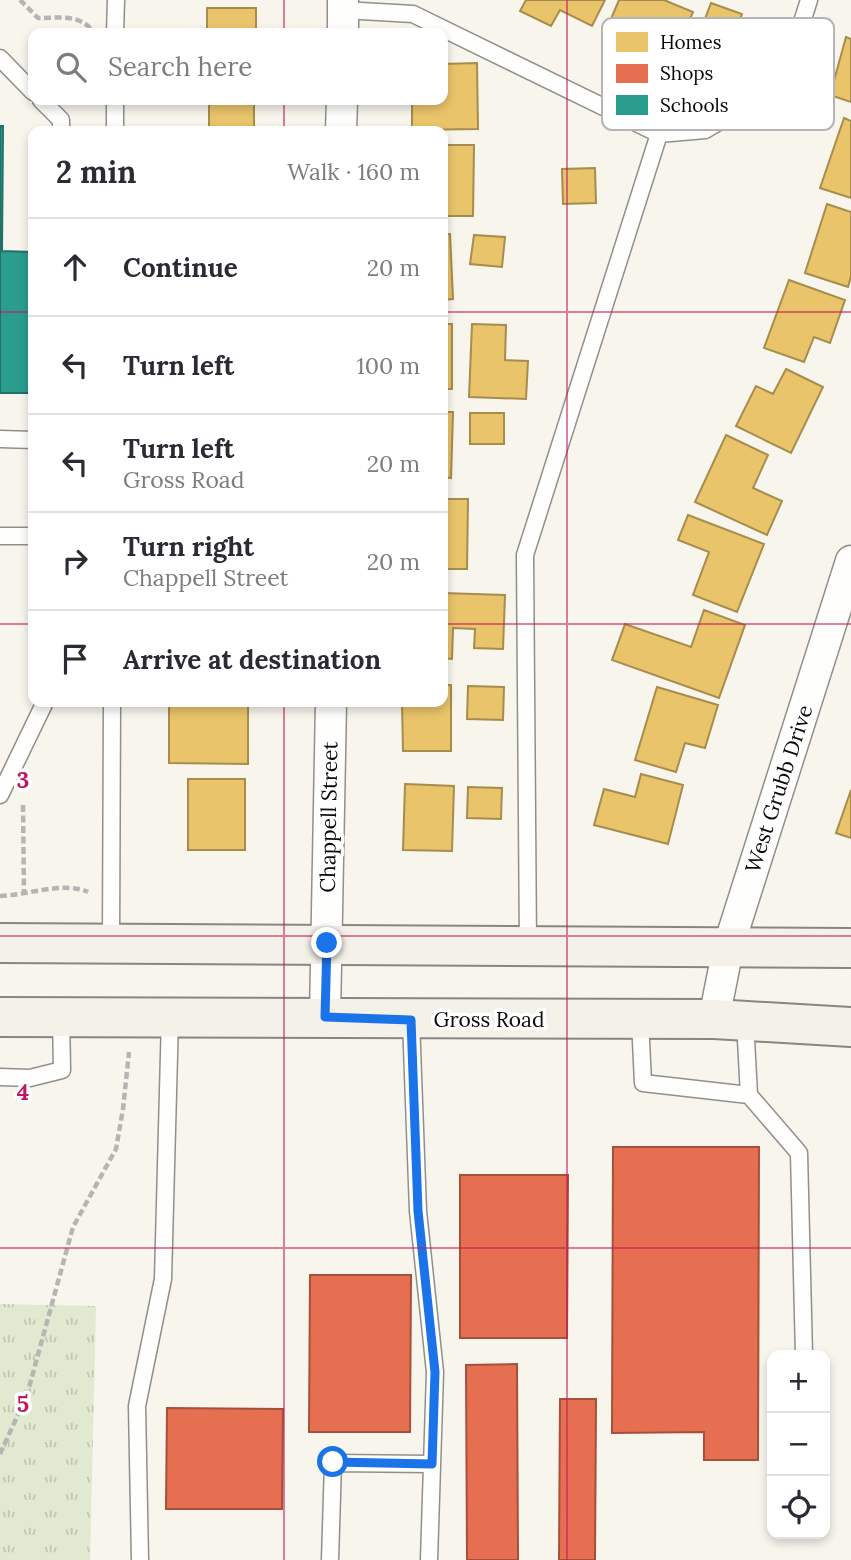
<!DOCTYPE html>
<meta charset="utf-8">
<style>
body{margin:0;font-family:Lora,serif;background:#f7f7f7;color:#2b2b33}
.controls{position:absolute;right:21px;bottom:21px;display:grid;overflow:hidden;border-radius:14px;box-shadow:0 4px 10px #0003}
.controls button{width:63px;height:63px;display:grid;place-items:center;padding:0;border:0;border-bottom:2px solid #e1e1e2;background:#fff;color:#2b2b33;font:35px sans-serif}
.stop{position:absolute;width:21px;height:21px;margin:-16px;border:5px solid #1a73e8;border-radius:50%;background:#fff}
.stop.end{background:#1a73e8;border-color:#fff;box-shadow:0 2px 7px #0008}
.list{margin:0;padding:0;list-style:none}
h2{display:flex;justify-content:space-between;align-items:center;height:91px;margin:0;padding:0 28px;font-size:30px}
h2 small{font-size:23px;font-weight:400;color:#7c7c81}
.list li{display:grid;grid-template-columns:46px 1fr auto;gap:21px;align-items:center;box-sizing:border-box;height:98px;padding:0 28px;border-top:2px solid #e1e1e2}
.list b{display:block;font-size:26px;white-space:nowrap}
.list p{margin:0;font-size:23px;white-space:nowrap;color:#7c7c81}
.list em{font-size:23px;font-style:normal;color:#7c7c81}
.icon{flex:none;width:38px;height:38px;fill:none;stroke:currentColor;stroke-width:2;stroke-linecap:round;stroke-linejoin:round}
.map{position:relative;flex:none;width:851px;height:1560px;overflow:hidden}
.search{position:absolute;background:#fff;box-shadow:0 4px 10px #0003;left:28px;top:28px;width:420px;height:77px;display:flex;align-items:center;gap:18px;box-sizing:border-box;padding:0 24px;border-radius:14px;color:#7c7c81;font-size:26px}
.panel{position:absolute;background:#fff;box-shadow:0 4px 10px #0003;left:28px;top:126px;width:420px;height:581px;border-radius:14px}
.map>svg:first-child{display:block}
.grass{fill:url(#grass-tufts)}
.homes{fill:#e9c46a;stroke:#a68c4d;stroke-width:2}
.shops{fill:#e76f51;stroke:#a4503b;stroke-width:2}
.schools{fill:#2a9d8f;stroke:#207167;stroke-width:2}
.lines{fill:none;stroke-linecap:round;stroke-linejoin:round}
.service-casing{stroke:#918f8c;stroke-width:19}
.minor-casing{stroke:#918f8c;stroke-width:33}
.secondary-casing{stroke:#878682;stroke-width:42}
.path{stroke:#b6b5b4;stroke-width:4.5;stroke-dasharray:7 3.5;stroke-linecap:butt}
.service{stroke:#fefefc;stroke-width:16}
.minor{stroke:#fefefc;stroke-width:30}
.secondary{stroke:#f3f1e8;stroke-width:38}
.route{stroke:#1a73e8;stroke-width:9}
.grid{fill:none;stroke:#c2185b;stroke-width:2;stroke-opacity:0.55}
.labels{text-anchor:middle;stroke-width:7;stroke-linejoin:round;paint-order:stroke}
.street-label{font-size:21px;fill:#090909;stroke:#fff}
.key{fill:#fff;stroke:#b5b5b5;stroke-width:2}
.key-label{font-size:19px;fill:#090909}
.grid-label{font-size:23px;text-anchor:middle;font-weight:bold;fill:#c2185b;stroke:#fff;stroke-width:7;stroke-linejoin:round;paint-order:stroke}
</style>
<div class="map">
<svg width="851" height="1560" viewBox="0 0 851 1560">
<defs>
<pattern id="grass-tufts" width="24" height="20" patternUnits="userSpaceOnUse" patternTransform="scale(1.75)"><rect width="24" height="20" fill="#e1ead0"/><path d="M3 7l-1-3M5 7V3M7 7l1-3M15 17l-1-3M17 17v-4M19 17l1-3" fill="none" stroke="#c0c7b1"/></pattern>
</defs>
<rect width="100%" height="100%" fill="#f8f5ed"/>
<!-- grass -->
<path class="grass" d="M0,1304l96,2 -6,254h-90z"/>
<!-- homes -->
<path class="homes" d="M526,0h79l-13,26 -32,-16 -9,16 -31,-15z
M619,0h45l29,12 -20,46 -66,-30z
M711,3l31,11 -6,16 37,13 -17,47 -39,-15 -4,10 -29,-11z
M207,8h49v25h-49z
M846,37l5,2v63l-21,-7z
M477,63l1,66 -66,1v-30h31v-36z
M209,100h45v31h-45z
M844,118l7,3v77l-31,-10z
M443,145h31l-1,71h-30z
M595,168l1,35 -33,1 -1,-35z
M827,204l24,8v64l-3,11 -43,-14z
M443,234h7l3,65 -10,1z
M474,235l31,2 -3,30 -32,-3z
M789,280l56,20 -15,43 -16,-6 -10,25 -40,-14z
M443,324h9v65h-9z
M472,324l34,1 -1,35 23,1 -2,38 -57,-2z
M786,369l37,18 -32,66 -55,-27 20,-40 17,8z
M443,412h10l-2,66 -8,-1z
M470,413h34v31h-34z
M726,435l42,20 -15,33 29,13 -15,34 -72,-33z
M443,499h25l-1,70h-24z
M688,515l76,29 -27,68 -44,-17 16,-43 -31,-12z
M443,593l62,2 -2,54 -29,-1 1,-19 -22,-1 -1,31 -9,-1z
M704,610l41,15 -26,73 -107,-38 13,-36 66,23z
M443,685h8v66h-48l-1,-49h41z
M468,686l36,1 -1,33 -36,-1z
M657,687l61,18 -13,43 -20,-5 -9,29 -41,-12z
M169,702h79v62l-79,-1z
M641,774l42,11 -15,59 -74,-19 10,-36 31,8z
M188,779h57v71h-57z
M405,784l49,2 -2,65 -49,-1z
M468,787l34,1 -1,31 -34,-1z
M851,790v48l-15,-5z"/>
<!-- shops -->
<path class="shops" d="M613,1147h146l-1,313h-54v-28l-92,1z
M460,1175h108l-1,163h-107z
M310,1275h101l-1,157h-101z
M517,1364l1,196h-51l-1,-195z
M560,1399h36l-1,161h-36z
M167,1408l116,1 -1,100h-116z"/>
<!-- schools -->
<path class="schools" d="M0,126h3l-1,125 30,1 -2,141h-30z"/>
<g class="lines">
<!-- service casing -->
<g class="service-casing">
<path id="service" d="M343,10l70,4 246,120 46,-4 77,-45 27,-85
M115,33l1,-33
M0,58l33,34
M41,100l20,20v11
M115,131v-31
M0,439l33,1
M0,536h33
M0,795l45,-93
M111,943l1,-241
M528,946l-3,-391 134,-421
M411,1020l7,191 17,161 -6,188
M640,1020l3,63 106,12
M745,1021l4,74 50,58 5,202
M0,1077l30,1 32,-8 -1,-53
M140,1560l-3,-154 26,-127 7,-262
M330,1560l3,-97 99,1"/>
</g>
<!-- minor casing -->
<g class="minor-casing">
<path id="minor" d="M343,33v-33
M341,131l1,-31
M325,1017l6,-315
M714,1019l14,-71 123,-387"/>
</g>
<!-- secondary casing -->
<g class="secondary-casing">
<path id="secondary" d="M0,943l851,5
M0,1017l714,2 137,8"/>
</g>
<!-- path -->
<path class="path" d="M20,0l18,18c19,0 40,-4 53,11
M23,805l1,90
M0,896c28,-1 64,-15 88,-4
M0,1454l27,-59 46,-168 43,-78 7,-40 6,-57"/>
<!-- service -->
<use href="#service" class="service"/>
<!-- minor -->
<use href="#minor" class="minor"/>
<!-- secondary -->
<use href="#secondary" class="secondary"/>
</g>
<g class="lines">
<!-- route -->
<path class="route" d="M327,943l-2,74 86,3 7,191 17,161 -3,92 -99,-2"/>
</g>
<!-- grid -->
<path class="grid" d="M284,0v33M567,0v1560M284,100v31M0,312h33M443,312h408M0,624h33M443,624h408M284,702v858M0,936h851M0,1248h851"/>
<g class="labels">
<!-- street labels -->
<g class="street-label">
<text transform="translate(779 789) rotate(-72)" y="7">West Grubb Drive</text>
<text transform="translate(329 817) rotate(-89)" y="7">Chappell Street</text>
<text x="489" y="1027">Gross Road</text>
</g>
</g>
<!-- legend -->
<rect x="602" y="18" width="232" height="112" rx="10" class="key"/>
<rect x="616" y="32" width="32" height="20" fill="#e9c46a"/>
<rect x="616" y="64" width="32" height="19" fill="#e76f51"/>
<rect x="616" y="95" width="32" height="20" fill="#2a9d8f"/>
<g class="key-label">
<text x="660" y="49">Homes</text>
<text x="660" y="80">Shops</text>
<text x="660" y="112">Schools</text>
</g>
<g class="grid-label">
<text x="23" y="788">3</text>
<text x="23" y="1100">4</text>
<text x="23" y="1412">5</text>
</g>
</svg>
<div class="controls">
<button>+</button>
<button>−</button>
<button><svg class="icon" aria-label="locate" viewBox="0 0 24 24"><circle cx="12" cy="12" r="6"/><path d="M12 2v4M12 18v4M2 12h4M18 12h4"/></svg></button>
</div>
<div class="stop" style="left:333px;top:1462px"></div>
<div class="stop end" style="left:327px;top:943px"></div>
<div class="search"><svg class="icon" aria-label="search" viewBox="0 0 24 24"><circle cx="10" cy="10" r="6"/><path d="M15 15l6 6"/></svg>Search here</div>
<section class="panel">
<h2>2 min<small>Walk · 160 m</small></h2>
<ul class="list">
<li><svg class="icon" aria-label="ahead" viewBox="0 0 24 24"><path d="M12 20V5M6 11l6-6 6 6"/></svg><div><b>Continue</b></div><em>20 m</em></li>
<li><svg class="icon" aria-label="left" viewBox="0 0 24 24"><path d="M17 20v-9H6M10 6l-5 5 5 5"/></svg><div><b>Turn left</b></div><em>100 m</em></li>
<li><svg class="icon" aria-label="left" viewBox="0 0 24 24"><path d="M17 20v-9H6M10 6l-5 5 5 5"/></svg><div><b>Turn left</b><p>Gross Road</p></div><em>20 m</em></li>
<li><svg class="icon" aria-label="right" viewBox="0 0 24 24"><path d="M7 20v-9h11M14 6l5 5-5 5"/></svg><div><b>Turn right</b><p>Chappell Street</p></div><em>20 m</em></li>
<li><svg class="icon" aria-label="arrive" viewBox="0 0 24 24"><path d="M6 21V4h12l-3 4 3 4H6"/></svg><div><b>Arrive at destination</b></div></li>
</ul>
</section>
</div>
